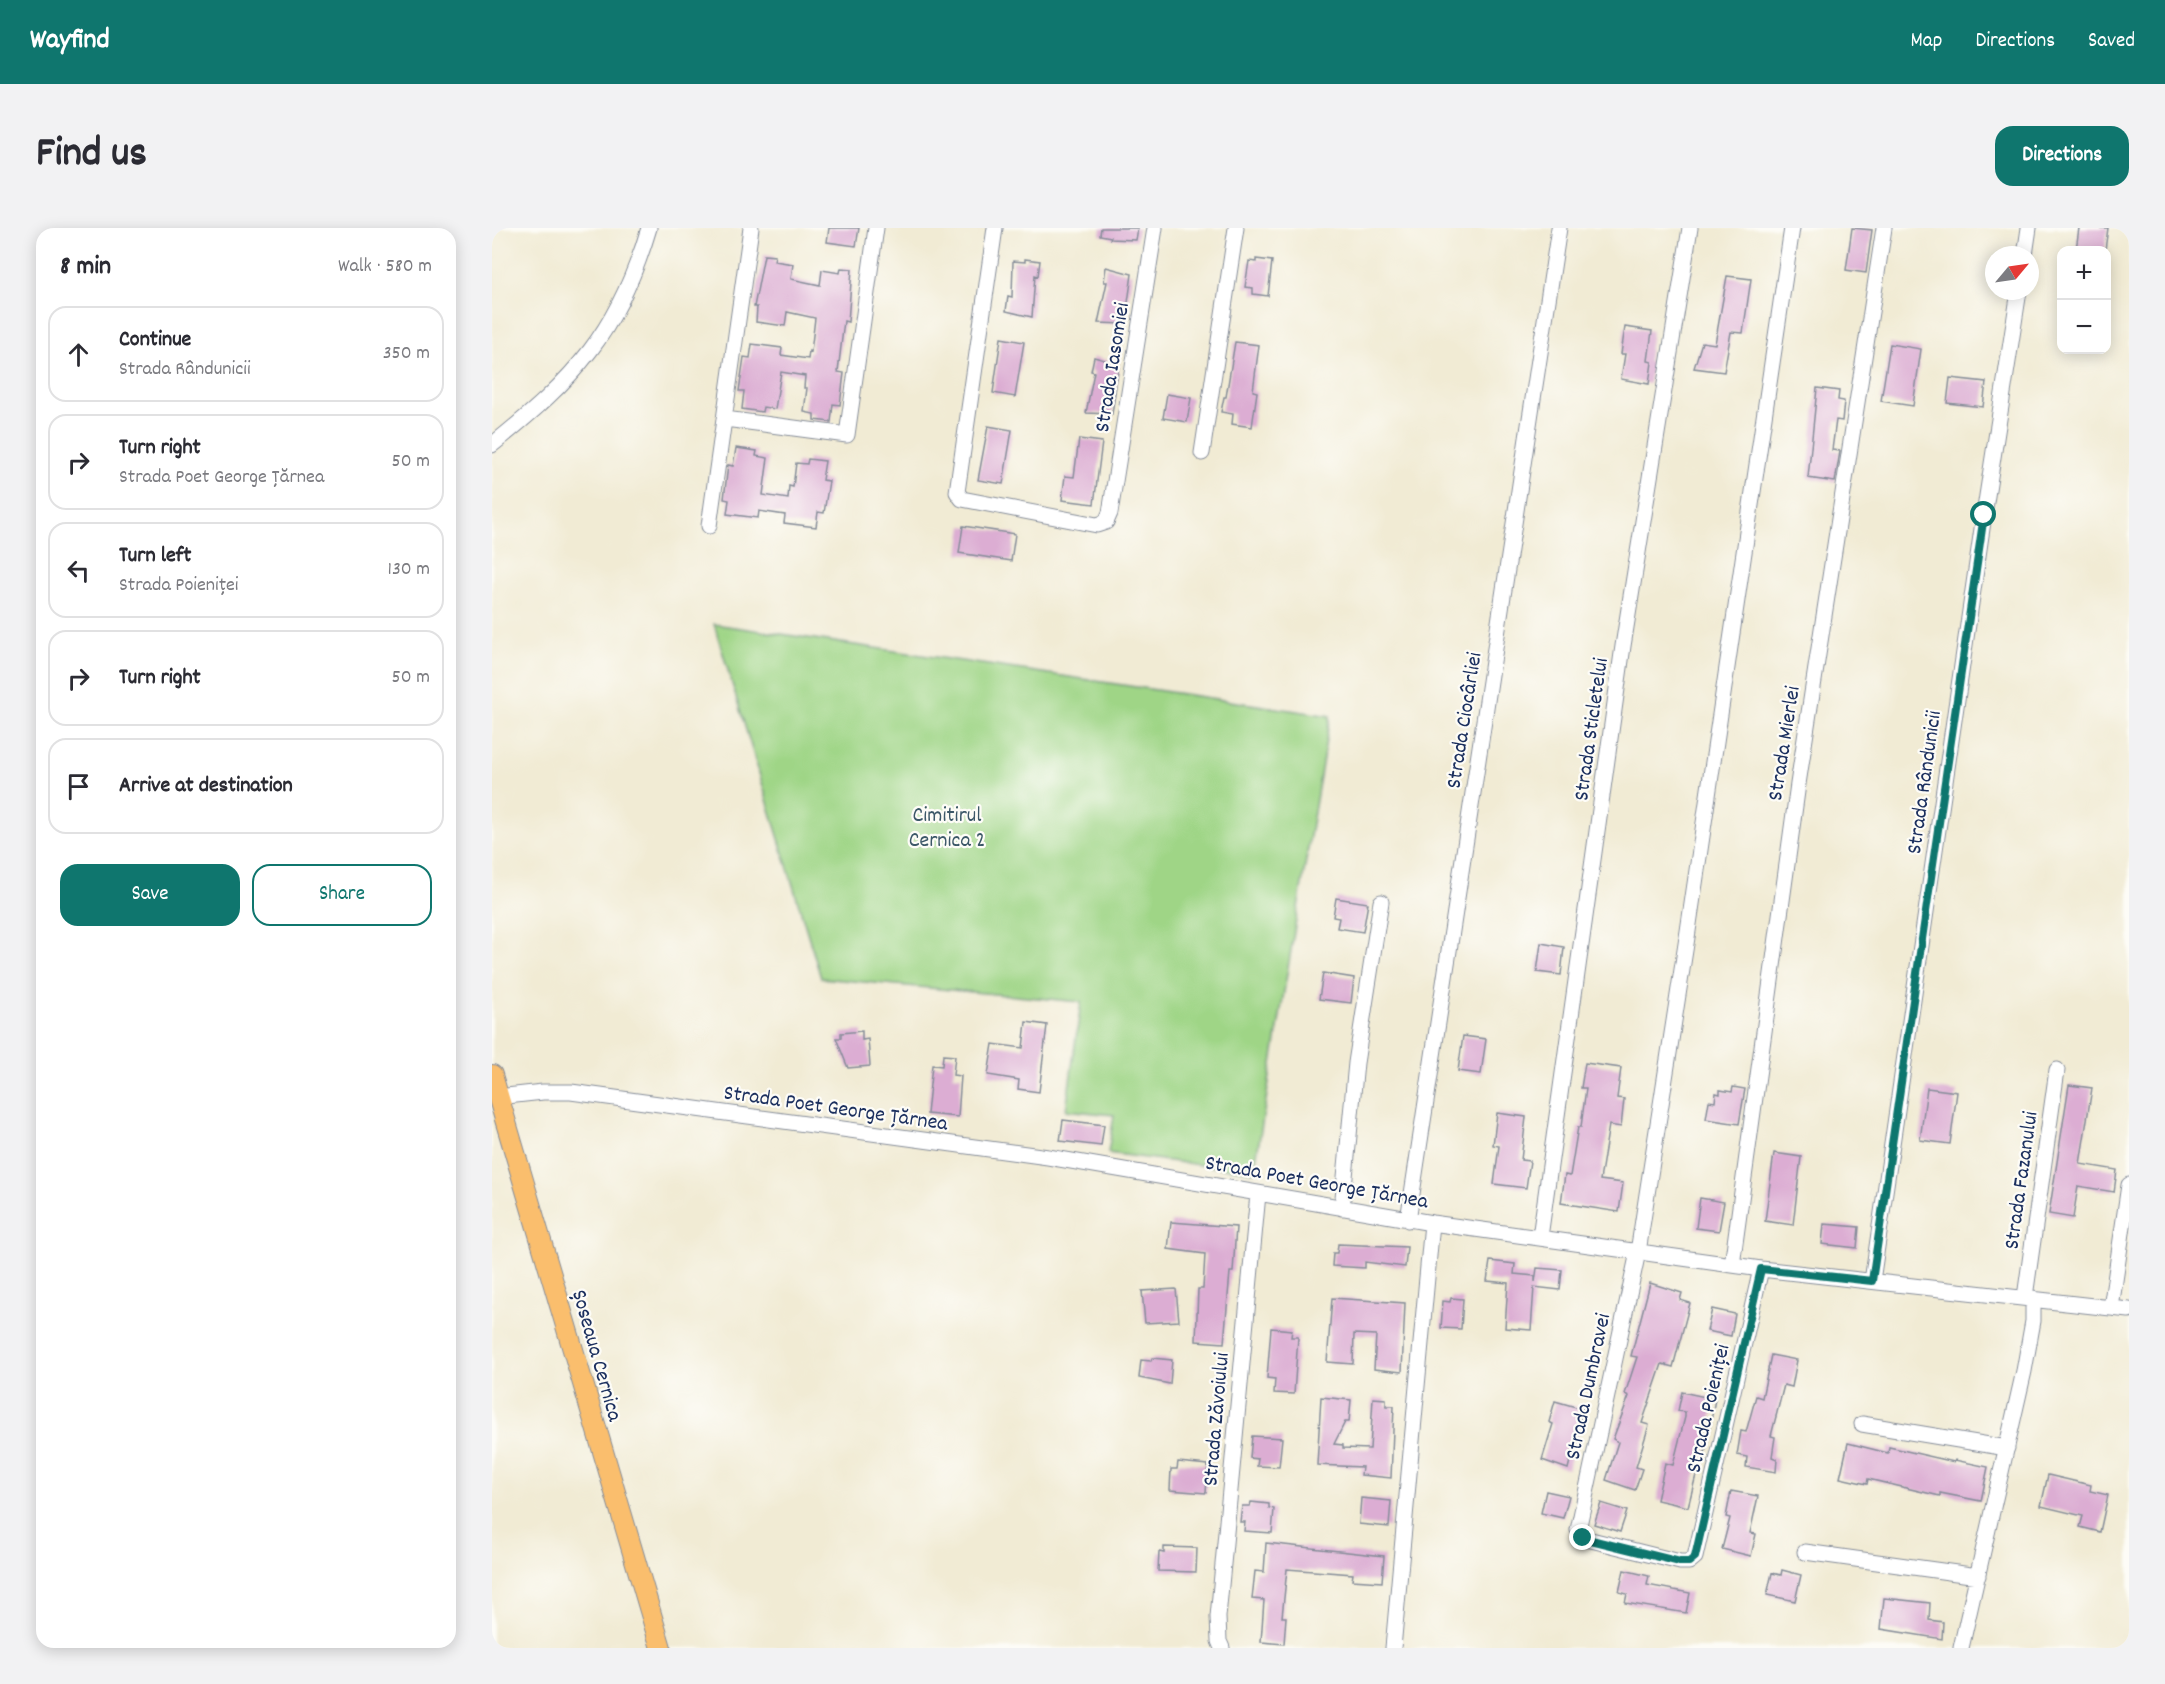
<!DOCTYPE html>
<meta charset="utf-8">
<style>
body{margin:0;font-family:Dekko,sans-serif;background:#f2f2f3;color:#2b2b33}
.controls{position:absolute;right:18px;top:18px;display:grid;overflow:hidden;border-radius:12px;box-shadow:0 3px 15px #0003}
.controls button{width:54px;height:54px;display:grid;place-items:center;padding:0;border:0;border-bottom:2px solid #e1e1e2;background:#fff;color:#2b2b33;font:30px sans-serif}
.compass{position:absolute;left:1493px;top:18px;width:54px;height:54px;border-radius:50%;background:#fff;box-shadow:0 3px 15px #0003;rotate:61deg}
.stop{position:absolute;width:18px;height:18px;margin:-14px;border:4px solid #0f766e;border-radius:50%;background:#fff}
.stop.end{background:#0f766e;border-color:#fff;box-shadow:0 2px 6px #0008}
.list{margin:0;padding:0;list-style:none}
h2{display:flex;justify-content:space-between;align-items:center;height:78px;margin:0;padding:0 24px;font-size:26px}
h2 small{font-size:20px;font-weight:400;color:#7c7c81}
.list li{display:grid;grid-template-columns:39px 1fr auto;gap:18px;align-items:center;box-sizing:border-box;height:96px;margin:0 12px 12px;padding:0 12px;border:2px solid #e1e1e2;border-radius:18px}
.list b{display:block;font-size:22px;white-space:nowrap}
.list p{margin:0;font-size:20px;white-space:nowrap;color:#7c7c81}
.list em{font-size:20px;font-style:normal;color:#7c7c81}
.actions{display:flex;gap:12px;padding:18px 24px}
.actions a{flex:1;padding:14px 0;border:2px solid #0f766e;border-radius:18px;text-align:center;font-size:21px;color:#0f766e}
.actions .main{background:#0f766e;color:#fff}
.icon{flex:none;width:33px;height:33px;fill:none;stroke:currentColor;stroke-width:2;stroke-linecap:round;stroke-linejoin:round}
.map{position:relative;flex:none;width:1637px;height:1420px;overflow:hidden;border-radius:18px}
header{display:flex;align-items:center;gap:36px;box-sizing:border-box;height:84px;padding:0 30px;background:#0f766e;color:#fff}
header strong{font-size:28px}
nav{display:flex;gap:33px;margin-inline-start:auto;font-size:21px}
.intro{display:flex;align-items:center;justify-content:space-between;box-sizing:border-box;height:144px;padding:0 36px}
h1{margin:0;font-size:42px}
.button{padding:15px 27px;border-radius:18px;background:#0f766e;color:#fff;font-size:21px;font-weight:700}
main{display:flex;gap:36px;padding:0 36px}
aside{flex:1;background:#fff;border-radius:18px;box-shadow:0 3px 15px #0003}
.map>svg:first-child{display:block}
.green{fill:#9fd586;stroke:#5d8272;stroke-width:1.5}
.building{fill:#dcadd3}
.lines{fill:none;stroke-linecap:round;stroke-linejoin:round}
.minor-casing{stroke:#868d99;stroke-width:17}
.major-casing{stroke:#868d99;stroke-width:22}
.minor{stroke:#fff;stroke-width:15}
.major{stroke:#fabe6d;stroke-width:20}
.route{stroke:#0f766e;stroke-width:8}
.labels{text-anchor:middle;stroke-width:4.5;stroke-linejoin:round;paint-order:stroke}
.street-label{font-size:22px;fill:#1b2f5e;stroke:#fdfcf7}
.park-label{font-size:22px;fill:#3c5868;stroke:#fdfcf7}
</style>
<header>
<strong>Wayfind</strong>
<nav><a>Map</a><a>Directions</a><a>Saved</a></nav>
</header>
<div class="intro"><h1>Find us</h1><a class="button">Directions</a></div>
<main>
<aside>
<h2>8 min<small>Walk · 580 m</small></h2>
<ul class="list">
<li><svg class="icon" aria-label="ahead" viewBox="0 0 24 24"><path d="M12 20V5M6 11l6-6 6 6"/></svg><div><b>Continue</b><p>Strada Rândunicii</p></div><em>350 m</em></li>
<li><svg class="icon" aria-label="right" viewBox="0 0 24 24"><path d="M7 20v-9h11M14 6l5 5-5 5"/></svg><div><b>Turn right</b><p>Strada Poet George Țărnea</p></div><em>50 m</em></li>
<li><svg class="icon" aria-label="left" viewBox="0 0 24 24"><path d="M17 20v-9H6M10 6l-5 5 5 5"/></svg><div><b>Turn left</b><p>Strada Poieniței</p></div><em>130 m</em></li>
<li><svg class="icon" aria-label="right" viewBox="0 0 24 24"><path d="M7 20v-9h11M14 6l5 5-5 5"/></svg><div><b>Turn right</b></div><em>50 m</em></li>
<li><svg class="icon" aria-label="arrive" viewBox="0 0 24 24"><path d="M6 21V4h12l-3 4 3 4H6"/></svg><div><b>Arrive at destination</b></div></li>
</ul>
<div class="actions"><a class="main">Save</a><a>Share</a></div>
</aside>
<div class="map">
<svg width="1637" height="1420" viewBox="0 0 1637 1420">
<rect width="100%" height="100%" fill="#fdfcf7"/>
<filter id="ink" filterUnits="userSpaceOnUse"><feTurbulence type="fractalNoise" baseFrequency=".0167" numOctaves="2"/><feDisplacementMap in="SourceGraphic" scale="12" xChannelSelector="R" yChannelSelector="G"/><feConvolveMatrix kernelMatrix="1 2 1 2 8 2 1 2 1" color-interpolation-filters="sRGB"/></filter>
<filter id="wash" filterUnits="userSpaceOnUse"><feTurbulence type="fractalNoise" baseFrequency=".008" numOctaves="4" result="noise"/><feDisplacementMap in="SourceGraphic" scale="24" xChannelSelector="R" yChannelSelector="G"/><feGaussianBlur stdDeviation="1.35" result="paint"/><feColorMatrix in="noise" values="0 0 0 0 0 0 0 0 0 0 0 0 0 0 0 0 0 1.4 0 .05"/><feComposite in="paint" operator="in"/></filter>
<g filter="url(#wash)">
<rect width="100%" height="100%" fill="#f1ebd4"/>
<!-- green -->
<path class="green" d="M222,396l616,92 -76,456 -146,-19 6,-38 -48,-5 15,-108 -260,-24z"/>
<g id="blocks">
<!-- building -->
<path class="building" d="M337,0h30l-3,18 -29,-4z
M609,0h37l-2,12 -26,-1 1,-2 -11,-2z
M1360,0l20,2 -6,43 -20,-3z
M1587,0h29l-3,22h-29z
M272,27l11,1 -1,5 19,3 -2,15 29,6 2,-15 18,3 1,-5 11,1 -4,53 -4,-1 -6,51 6,1 -4,32 -7,-1 -2,18 -17,-2v-6l-10,-2 3,-24h-3l1,-12 -24,-4 -6,37 -12,-2 -1,5 -20,-3 2,-18h-5l5,-34 6,1 2,-14 30,4 -1,7 27,4 1,-8 2,1 4,-34 -28,-6 -2,14 -29,-4 1,-15h-3z
M533,31l15,2 -2,15 -3,-1 -3,42 -26,-6 2,-15 4,1 1,-36 12,1z
M764,31l16,2 -4,35 -15,-2v-6l-8,-1 4,-26 7,1z
M614,39l26,7 -7,50 -27,-1 9,-41h-3z
M1235,48l24,3 -8,54 -12,-1 -7,40 -30,-4 8,-26 13,2z
M1133,99l27,4 -4,30 4,1 -3,22 -28,-5 4,-25h-4z
M509,110l23,4 -9,55 -22,-4z
M743,114l24,3 -6,46 4,1 -5,35 -20,-3 1,-10 -12,-2 3,-15h2z
M1398,116l31,5 -8,57 -32,-5z
M602,129l25,7 -7,50 -26,-1 8,-41 -3,-1z
M1458,150l36,4 -3,25 -36,-4z
M1325,160l22,3 -1,9 6,1 -2,20 -6,-1 -4,30 8,1 -5,31 -27,-4z
M675,166l24,4 -4,24 -24,-4z
M496,198l24,4 -9,54 -25,-4z
M587,211l23,3 -8,62 -32,-4 3,-24 9,1z
M244,220l21,3 -1,5 12,2 -5,37 25,4 1,-13 4,1 3,-24 11,1 1,-5 17,2 -3,19 7,1 -5,32 -6,-1 -2,15 -32,-4 1,-8 -26,-4 -1,7 -31,-4 2,-14 -5,-1 4,-34 5,1z
M471,298l52,8 -4,27 -52,-8z
M844,670l32,5 -5,29 -26,-4 2,-10 -6,-1z
M1049,715l23,4 -3,28 -24,-3z
M831,745l31,5 -3,25 -32,-4z
M534,794l21,3 -8,67 -21,-3 1,-9 -31,-5 5,-31 30,4z
M370,803v9l6,-1 2,27 -22,2 -12,-30h5v-5z
M971,808l23,3 -5,35 -23,-3z
M451,827l12,1 -2,19 8,1 -3,41 -31,-3 5,-49 10,1z
M1093,835l36,5 -4,30 7,1 -3,28 -12,-2 -9,55 23,3 -4,29 -58,-9 4,-28 5,1 8,-49h3l5,-39h-5z
M1577,857l23,3 -12,76 37,6 -3,22 -36,-6 -5,32 -24,-4z
M1241,859l12,2 -6,35 -33,-5 3,-18 6,1 1,-9 4,1v-4l12,2z
M1435,860l30,4 -7,52 -30,-4z
M1005,885l29,4 -5,43 9,1 -4,27 -32,-4 5,-38 -6,-1z
M571,892l41,5 -3,21 -41,-5z
M1282,925l27,4 -8,68 -28,-4z
M1208,970l24,4 -5,29 -23,-3z
M679,994l65,5 -3,45h-3l-6,71 -28,-2 2,-52h5l2,-35 -37,-5z
M1332,996l35,3 -2,21 -35,-4z
M846,1016l69,3 -2,20 -40,-5v6l-33,-2 1,-13h4z
M998,1033l25,3 -1,10 21,2v6l2,-14 25,2 -2,20 -26,-3 -3,43 -26,-2 3,-45 -21,-2z
M1158,1055l32,10 -2,7 10,3 -17,64 -11,-3 -20,59 7,2 -13,42 6,2 -7,21 -29,-10 12,-38 -5,-3 16,-43 -4,-2 12,-37 -6,-1z
M684,1061l3,32 -34,2 -3,-32z
M840,1070l73,5 -3,69 -28,-3 2,-34 -22,-1 -1,30 -26,-2z
M959,1070l12,1 -2,30 -20,-1 2,-27 7,1z
M1220,1081l23,5 -4,22 -24,-5z
M779,1100l21,2 -1,7h7l-4,57 -20,-1 1,-14 -8,-1z
M1279,1127l26,5 -5,27 -8,-2 -13,51 4,1 -3,20 5,2 -1,13 -30,-5 1,-10 -10,-2 4,-24 5,1 10,-36 6,2z
M660,1130l20,2 -2,24 -31,-6 2,-18 10,1z
M1190,1164l33,7 -12,65 -4,-1 -11,44 -31,-7 8,-37 8,2 12,-48v-5l-7,-1z
M829,1169l30,3 -2,22h-4l-11,22 9,1v3l27,1 3,-51 13,1v7h8l-3,72 -30,-3 1,-8 -45,-2z
M1063,1173l28,8 -15,60 -26,-9 11,-36 -4,-2z
M760,1208l30,2 -3,29 -22,-1 1,-7 -8,-1z
M1356,1215l40,10 1,-6 65,15 1,-2 33,7 -7,34 -41,-8v3l-72,-17 -1,5 -27,-6z
M686,1234l30,3 -2,28 -36,-3 1,-21h6z
M1556,1247l43,10 -1,6 18,4 -8,37 -20,-5 3,-11 -42,-10z
M1054,1263l23,5 -6,22 -22,-5z
M1239,1263l27,5 -8,37 6,1 -5,22 -29,-7 8,-31 -4,-1z
M869,1270l30,3 -2,26 -30,-3z
M759,1274l18,2v4l5,1 -2,24 -28,-2 1,-9h-5l2,-16h8z
M1109,1275l26,8 -7,21 -26,-8z
M774,1315l118,13 -2,26 -30,-2 1,-6 -66,-5 -5,48h4l-2,27 -23,-2 3,-42 -12,-1 3,-28 9,1z
M672,1319l33,1 -1,24 -38,-1 1,-19 5,1z
M1132,1342l25,6 -2,9 43,8 -4,20 -61,-10 2,-9 -8,-2z
M1290,1342l19,5 -6,26 -28,-6 5,-22 9,2z
M1392,1370l46,5 -1,17 14,2 -1,17 -61,-10z"/>
</g>
</g>
<g filter="url(#ink)">
<use href="#blocks" fill-opacity="0" stroke="#868d99" stroke-width="1.5"/>
<g class="lines">
<!-- minor casing -->
<g class="minor-casing">
<path id="minor" d="M503,0l-38,264 5,7 135,26 9,-3 4,-9 45,-285
M1533,27l4,-27
M233,191l122,16 29,-207
M0,217c83,-67 126,-112 157,-217
M710,225l34,-225
M217,298l42,-298
M6,869l45,-5h28l477,65 384,66 329,46 368,41
M850,980l14,-145 25,-161
M916,992l151,-992
M1048,1009l83,-591 67,-418
M1240,1037l66,-481 86,-556
M1269,1041l-66,288 -6,5h-9l-97,-24 -5,-8 60,-278 50,-321 104,-703
M1380,1053l112,-766 35,-224
M1533,1069l32,-227
M1619,1080l18,-123
M1370,1196l145,24
M1313,1324l173,24
M730,1420l-3,-7 -1,-24 40,-423
M901,1420l39,-425
M1469,1420l63,-277 9,-50v-23"/>
</g>
<!-- major casing -->
<g class="major-casing">
<path id="major" d="M0,847l169,573"/>
</g>
<!-- minor -->
<use href="#minor" class="minor"/>
<!-- major -->
<use href="#major" class="major"/>
</g>
</g>
<g class="lines" filter="url(#ink)">
<!-- route -->
<path class="route" d="M1091,1310l97,24h9l6,-5 66,-288 111,12 112,-766"/>
</g>
<g class="labels">
<!-- street labels -->
<g class="street-label">
<text transform="translate(618 139) rotate(-81)" y="8">Strada Iasomiei</text>
<text transform="translate(970 492) rotate(-81)" y="8">Strada Ciocârliei</text>
<text transform="translate(1097 501) rotate(-82)" y="8">Strada Sticletelui</text>
<text transform="translate(1290 515) rotate(-81)" y="8">Strada Mierlei</text>
<text transform="translate(1430 554) rotate(-82)" y="8">Strada Rândunicii</text>
<text transform="translate(344 878) rotate(8)" y="8">Strada Poet George Țărnea</text>
<text transform="translate(825 952) rotate(10)" y="8">Strada Poet George Țărnea</text>
<text transform="translate(1527 952) rotate(-82)" y="8">Strada Fazanului</text>
<text transform="translate(107 1127) rotate(74)" y="8">Șoseaua Cernica</text>
<text transform="translate(1094 1158) rotate(-78)" y="8">Strada Dumbravei</text>
<text transform="translate(1214 1180) rotate(-77)" y="8">Strada Poieniței</text>
<text transform="translate(722 1191) rotate(-85)" y="8">Strada Zăvoiului</text>
</g>
<!-- park labels -->
<g class="park-label">
<text x="455" y="593">Cimitirul<tspan x="455" dy="25">Cernica 2</tspan></text>
</g>
</g>
</svg>
<div class="controls">
<button>+</button>
<button>−</button>
</div>
<svg class="compass" viewBox="-18 -18 36 36"><path d="M0-13l5 13h-10z" fill="#e53935"/><path d="M0 13l5-13h-10z" fill="#7c7c81"/></svg>
<div class="stop" style="left:1492px;top:287px"></div>
<div class="stop end" style="left:1091px;top:1310px"></div>
</div>
</main>
